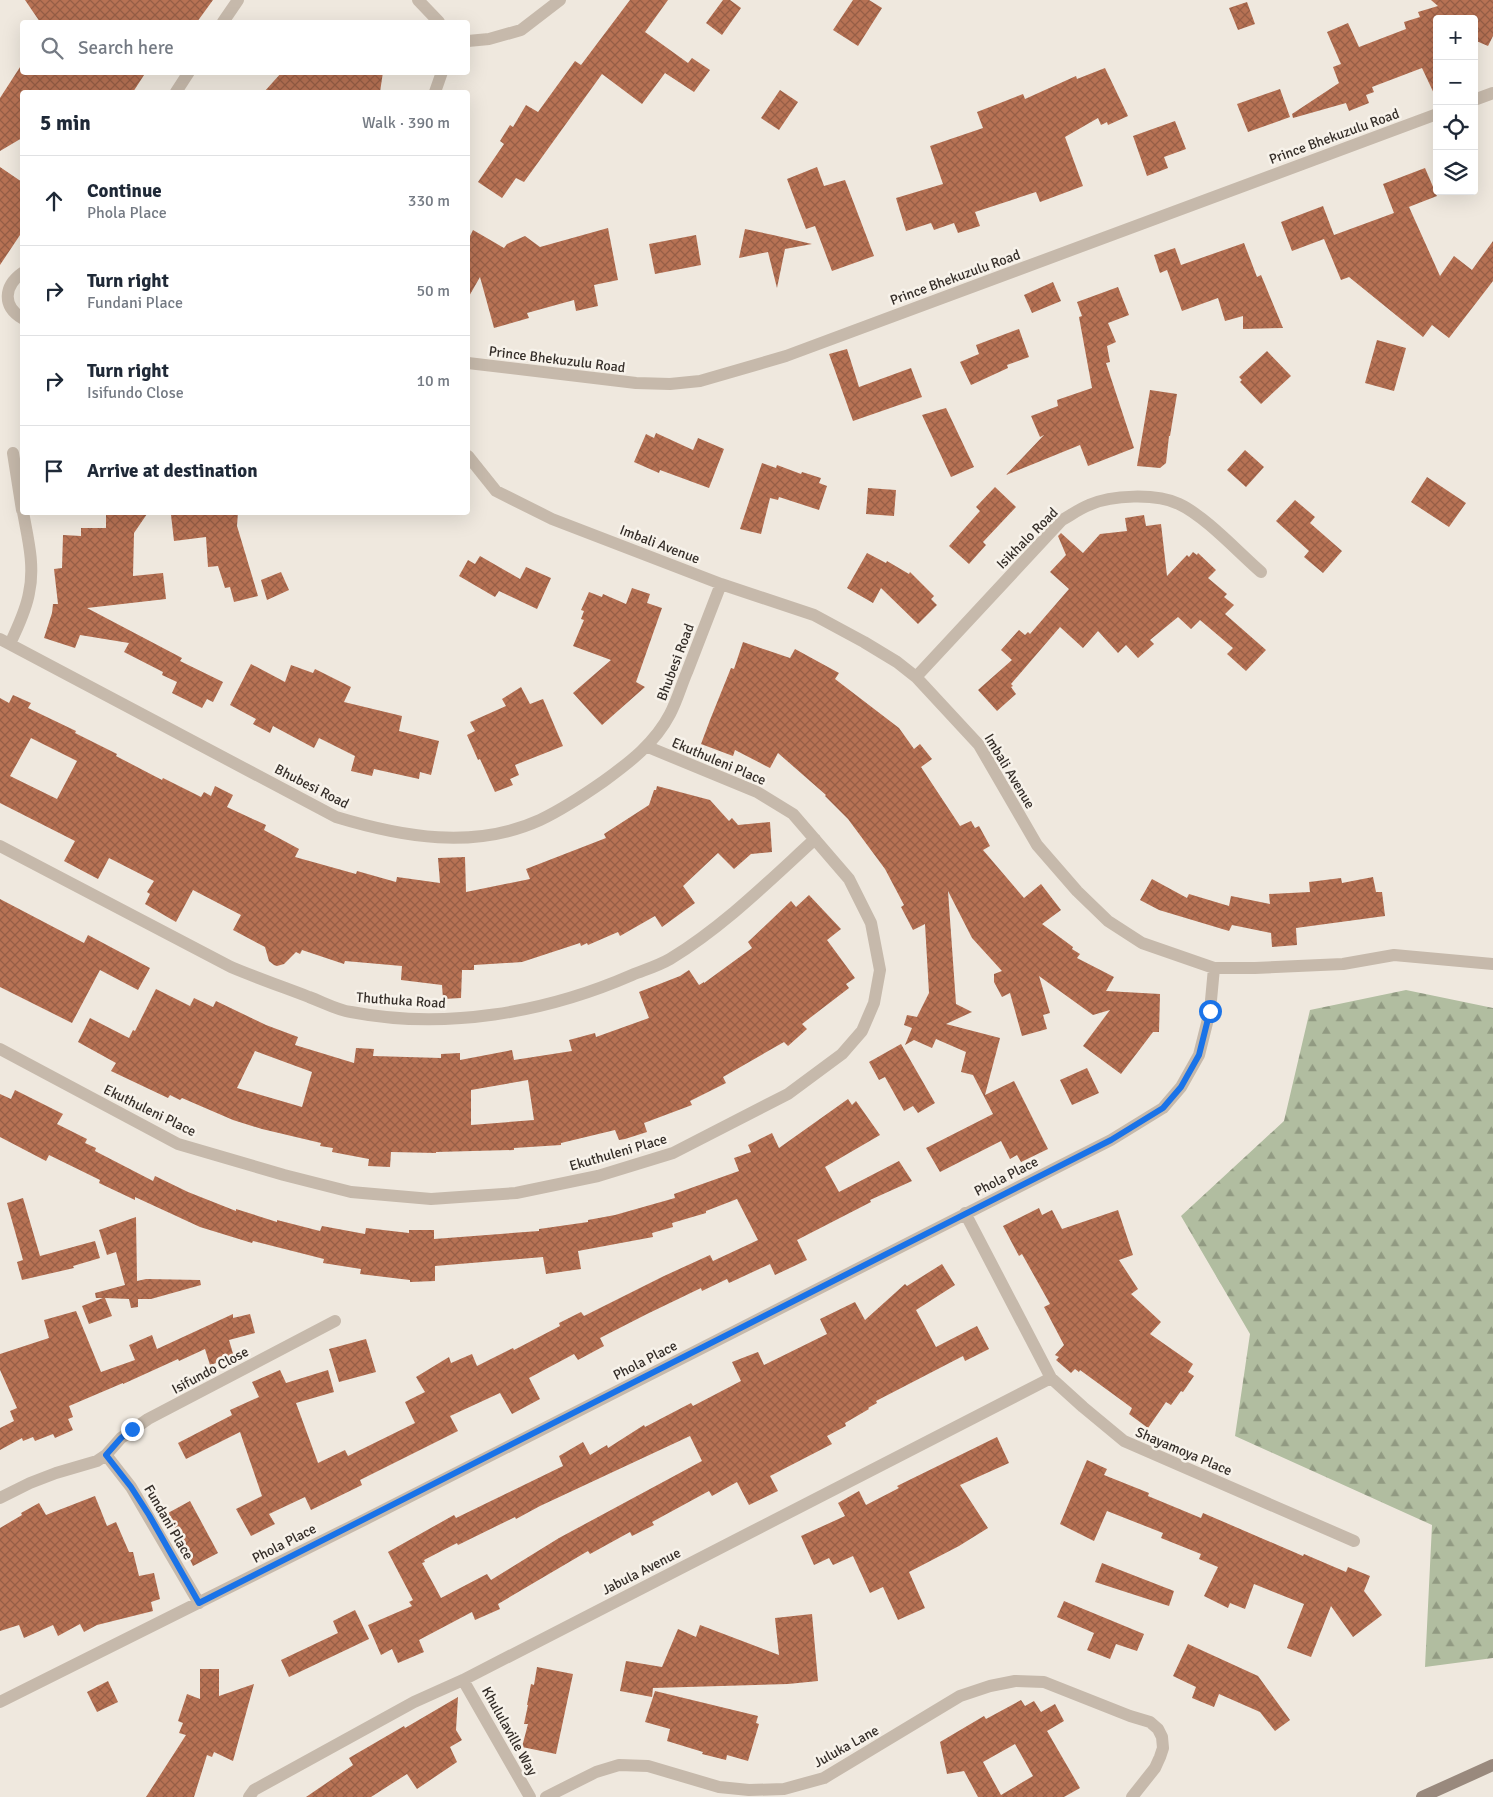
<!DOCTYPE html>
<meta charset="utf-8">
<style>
body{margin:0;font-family:Signika,sans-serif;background:#f2f2f3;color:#1f2937}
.controls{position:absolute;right:15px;top:15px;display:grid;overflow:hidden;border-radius:5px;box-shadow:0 5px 20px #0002}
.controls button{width:45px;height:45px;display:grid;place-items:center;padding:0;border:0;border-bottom:1px solid #e0e1e3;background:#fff;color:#1f2937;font:25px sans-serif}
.stop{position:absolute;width:15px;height:15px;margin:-11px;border:4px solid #1a73e8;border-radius:50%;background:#fff}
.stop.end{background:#1a73e8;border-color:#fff;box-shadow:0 1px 5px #0008}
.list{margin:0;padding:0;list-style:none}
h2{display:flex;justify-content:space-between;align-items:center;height:65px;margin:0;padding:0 20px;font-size:21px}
h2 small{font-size:16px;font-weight:400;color:#747a83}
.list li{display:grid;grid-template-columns:32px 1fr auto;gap:15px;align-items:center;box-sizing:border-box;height:90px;padding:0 20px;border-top:1px solid #e0e1e3}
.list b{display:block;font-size:19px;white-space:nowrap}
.list p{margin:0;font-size:16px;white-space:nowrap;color:#747a83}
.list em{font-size:16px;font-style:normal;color:#747a83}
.icon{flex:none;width:28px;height:28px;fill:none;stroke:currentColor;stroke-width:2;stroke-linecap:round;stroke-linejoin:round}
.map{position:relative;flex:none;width:1493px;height:1797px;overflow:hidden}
.search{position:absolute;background:#fff;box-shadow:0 5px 20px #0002;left:20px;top:20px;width:450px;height:55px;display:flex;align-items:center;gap:12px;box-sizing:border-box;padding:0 18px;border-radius:5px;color:#747a83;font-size:19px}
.panel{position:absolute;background:#fff;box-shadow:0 5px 20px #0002;left:20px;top:90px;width:450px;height:425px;border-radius:5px}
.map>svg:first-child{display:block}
.forest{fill:url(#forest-firs)}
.building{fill:url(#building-cross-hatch);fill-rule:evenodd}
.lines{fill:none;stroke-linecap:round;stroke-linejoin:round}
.minor{stroke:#c6b9ab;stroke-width:12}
.secondary{stroke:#99897d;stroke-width:12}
.route{stroke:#1a73e8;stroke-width:6}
.labels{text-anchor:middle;stroke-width:5;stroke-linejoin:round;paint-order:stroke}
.street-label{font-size:14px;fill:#352e29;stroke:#f7f2ea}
</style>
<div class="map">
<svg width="1493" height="1797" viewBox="0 0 1493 1797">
<defs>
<pattern id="forest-firs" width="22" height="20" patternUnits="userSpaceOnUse" patternTransform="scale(1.25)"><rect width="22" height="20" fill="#b1bda0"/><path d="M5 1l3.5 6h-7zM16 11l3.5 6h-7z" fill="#919a82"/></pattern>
<pattern id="building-cross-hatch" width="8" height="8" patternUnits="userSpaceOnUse" patternTransform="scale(1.25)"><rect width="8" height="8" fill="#b77254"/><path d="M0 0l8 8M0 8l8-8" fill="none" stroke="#965e46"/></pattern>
</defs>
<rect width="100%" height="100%" fill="#efe8de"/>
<!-- forest -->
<path class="forest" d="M1406,990l87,18v650l-68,9 7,-142 -197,-89 15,-102 -69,-118 103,-95 26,-111z"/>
<!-- building -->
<path class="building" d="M25,0h188l-16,22h-157z
M630,0h38l-23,32 43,31 4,-5 18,12 -16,22 -29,-19 -23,31 -40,-30 -78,108 -8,-4 -14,20 -24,-16 26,-38 -4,-3 10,-16 3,2 13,-22 12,7 37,-51 6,4z
M723,0h7l11,8 -19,27 -16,-12z
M853,0h16l13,8 -24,38 -25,-16z
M1431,0h62v36l-5,10 -14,-6v-23l-7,2h-30v81l-15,-32 -50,19 2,5 -8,3 3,8 -20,8 -3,-8 -53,15 -1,-4 47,-31 -6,-16 8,-3 -14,-32 21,-9 11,24 47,-18 -2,-7 16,-5 -2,-5 20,-6z
M1247,2l8,22 -17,6 -9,-22z
M22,64v8h124l-13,20h-111v46l-22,13v-53z
M1105,68l23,48 -20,9 -1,-3 -6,3 -3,-7 -33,19 18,49 -43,16 -4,-10 -61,20 5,14 -22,7 -4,-10 -20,7 -3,-7 -25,8 -10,-33 47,-14 -13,-38 53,-18 -6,-16 46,-18 2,5 51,-23 1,3z
M282,72h101l-3,20h-116z
M1280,89l10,28 -42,15 -11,-28z
M780,90l18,12 -19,28 -18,-12z
M1175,121l11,28 -22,8 4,11 -21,8 -14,-40z
M0,167l22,15v50l-22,33z
M817,167l7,19 21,-6 29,76 -42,15 -17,-45 -9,3 -19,-50z
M1425,168l12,28 -36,14 8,-3 31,69 14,-20 18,14 21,-29v40l-44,57 -17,-13 -9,12 -74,-60 -8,3 -17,-41 -32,12 -11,-29 42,-16 11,29 60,-22 -11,-29z
M608,228l10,52 -24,5 4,21 -22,5 -2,-11 -47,13 2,5 -35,10 -14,-51 -12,21v-58l5,-10 31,18 3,-4 18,-8 15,11z
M745,229l28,6 39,9 -27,5 -8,39 -9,-36 -29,6z
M696,235l5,30 -46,9 -6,-30z
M1244,243l13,34 4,-2 22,53 -40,1v-13l-18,5 -7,-23 -36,13 -15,-41 -7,3 -6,-18 21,-7 6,17z
M1053,282l8,19 -29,12 -8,-18z
M1118,287l11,28 -21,8 8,19 -9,4 3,16 -4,1 28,85 -46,18 -8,-21 -74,30 38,-40 -4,2 -9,-21 27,-10 -1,-6 35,-12 -13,-71 3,-1 -5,-14z
M1019,329l10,28 -22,8 1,3 -37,17 -11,-23 19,-8 -3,-9z
M1377,340l29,8 -12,43 -29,-8z
M847,349l12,38 52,-19 11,29 -69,24 -24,-67z
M1267,351l24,25 -30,28 -21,-22 2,-2 -3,-3z
M1150,390l27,4 -7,42h-1l-3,27 -6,5 -23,-2z
M946,408l28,59 -23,10 -29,-62z
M656,433l37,17 5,-12 26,11 -15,39 -49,-18 -1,3 -25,-11 12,-28 8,4z
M1245,450l19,17 -18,20 -19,-17z
M762,463l14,5 1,-3 24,9 1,-2 19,6 -2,5 8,3 -8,24 -40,-13 -1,3 -8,-2 -9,36 -21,-5z
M1427,477l39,26 -17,24 -38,-25z
M995,487l21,20 -33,35 3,3 -17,19 -20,-18 31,-35 -4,-4z
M868,488l28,2 -2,26 -28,-2z
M1295,500l20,17 -5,6 32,28 -19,22 -19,-16 5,-6 -33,-30z
M195,512h43l-1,14 21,70 -24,6 -4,-15 -5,1 -7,-22 -10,1 -2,-30 -32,4 -3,-26z
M147,514l-13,19 -1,43 30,-3 3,26 -79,9 95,50 -2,3 43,21 -10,20 -6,-3 -5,9 -30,-15 5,-11 -15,-7 1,-3 -39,-20 5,-9 -49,-8 -5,13 -31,-10 8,-25 1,-9h5l-4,-35 8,-1 1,-33 18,1v-8h25v-13z
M1144,515l2,11 15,-2 6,52 20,-21 2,2 4,-5 4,3 1,-2 18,17 -8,8 19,16 -3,3 10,8 -9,9 41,36 -20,21 -19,-17 6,-6 -33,-28 -9,9 -13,-12 -28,23 4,4 -16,14 -12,-13 -8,8 -20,-22 -15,17 -23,-21 -49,57 2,2 -2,1 5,7 -19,17 -19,-21 34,-30 -11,-10 18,-20 6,5 3,-3 2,2 39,-45 -19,-17 16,-17 -8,-19 3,-3 22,20 17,-19 27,-3 -2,-13z
M867,553l19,10 1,-2 22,13 1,-2 24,24 -3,3 6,6 -19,19 -37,-36 -8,15 -26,-15z
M480,556l40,23 6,-12 25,11 -14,31 -38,-18 -4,6 -36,-21 9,-16 7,4z
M281,572l8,18 -22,10 -6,-20z
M632,588l18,6 -3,9 15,5 -26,74 9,5 -43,38 -29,-32 38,-33 -38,-14 11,-26 -3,-1 3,-8 -3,-1 8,-18 13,5 1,-3 23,10z
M743,642l47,16 5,-9 44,24 -4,6 64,49 15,21 6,-5 12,15 -11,8 39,59 11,-5 4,7 4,-2 11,20 -7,4 41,48 17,-14 20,26 -19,14 31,23 -1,2 8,5 -3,4 37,19 -8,14 54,3 -1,38h-6l-32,42 -38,-28 27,-36 -17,5 -54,-39 11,37 -7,2 4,14 -25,7 -12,-43 -8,4 -8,-15v-8l8,-3 -30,-33 -24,-47 8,113 16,8 -26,12 54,14 -15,57 29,-14 34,68 -27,13 -4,-7 -7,4 -9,-18 -61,31 -14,-24 67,-34 -20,-39 -12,-3 5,-20 -30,-13 -4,9 -18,-8 -9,5 7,-17 -8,-3 3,-10 10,2 12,-24 -4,-69 -12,6 -12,-23 3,-2 -19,-36 -37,-50 -23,-23 1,-1 -48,-42 -8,15 -35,-18 -2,6 -32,-12 9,-24 21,-52 3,1z
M251,664l34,18 6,-17 22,8 2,-4 36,18 -7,15 58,14 -3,15 40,10 -8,34 -11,-3 -1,7 -45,-10 -2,7 -21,-5 4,-15 -36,-18 -5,10 -41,-22 -3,7 -17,-9 3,-5 -26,-14z
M521,687l9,17 13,-5 20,47 -48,19 4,10 -9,4 3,6 -18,7 -15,-33 -2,1 -11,-25 8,-4 -5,-9 36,-16 -4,-7z
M13,695l18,8 -3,5 48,23 -1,2 42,21 -1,2 46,24 1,-2 38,19 3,-5 7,4 4,-10 18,9 -6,12 39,18 -2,5 35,19 -4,8 61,17 1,-3 39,11 1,-5 43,6 -2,-25 27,-1 1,35 64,-13 -4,-10 80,-31 -2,-4 45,-29 5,-15h2l1,-4 53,14 19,21 3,-3 6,7 32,-3 2,30 -21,2 -17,15 -16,-16 -35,33 12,17 -33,24 -7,-11 -35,20 -2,-4 -30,13 -1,-2 -6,3 -1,-3 -58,19 -48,3v5h-12l-1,28 -18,1 -1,-14 -41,-5 1,-14 -57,-5 -1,3 -42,-14 -2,4 -4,-2 -12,12 -7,2 -3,-1 -5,-4 -4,-14 -32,-17 8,-15 -48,-25 -17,32 -31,-18 5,-10 -3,-2 7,-11 -45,-23 -11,21 -34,-18 11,-20 -75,-38v-105l9,5zM31,738l46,23 -20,38 -47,-23z
M1373,877l3,15h6l3,24 -89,12 1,17 -25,2 -1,-14 -39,-8 -3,6 -70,-21 -19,-10 12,-21 35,19 2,-4 40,12 2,-10 39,8 -1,-10 41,-2 -1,-10 32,-4 1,5z
M809,895l32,34 -14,11 28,38 -9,6 3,4 -47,36 5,5 -19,17 -4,-4 -61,35 3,6 -36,18 2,4 -48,18 3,9 -22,7 -6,1 -4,-10 -54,13v2l-47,3v2l-78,2v1l-45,-1 -1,15 -22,-1 1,-7 -37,-7 1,-4 -13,-2 1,-3 -59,-14 -29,-9 -51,-22 -2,2 -10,-5 -2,3 -57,-27 5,-8 -38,-21 12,-24 39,20 4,-8 2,1 21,-42 34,17 4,-8 19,9 3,-6 50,24 32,12 -3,8 59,18 2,-15 18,1 -1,7 68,2v-4l19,-1v7l52,-10 2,10 58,-9 -3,-11 26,-7 1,4 53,-19 -10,-26 41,-16 9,-6 10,15 5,-3v1l48,-35 -4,-6 43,-41 5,6zM255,1051l57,21 -10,35 -65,-19zM528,1080l6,40 -63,5v-35z
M0,899l84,44 4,-8 62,33 -12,22 -38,-20 -28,53 -72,-36z
M901,1044l34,59 -17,10 -5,-7 -9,5 -19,-34 -6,3 -10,-18z
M1087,1068l12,25 -27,12 -12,-25z
M15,1090l48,24 -6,10 30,15 -2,4 11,5 -1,3 58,30 2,-5 33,16 48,19v-2l41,13v-2l43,11 2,-5 43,8 1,-6 43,5v-3h25v9l105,-8v-2l49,-7v-2l27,-5 60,-17 -1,-4 65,-23 -5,-13 17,-6 -3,-7 24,-12 7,15 69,-49 4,6 4,-4 24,34 -55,32 14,25 60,-31 13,20 -42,19 1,2 -74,38 10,20 -32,15 -5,-11 -41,19 -2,-4 -25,12 -1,-3 -54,26 -47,24 4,8 -26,14 -4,-6 -45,24 11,21 -28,15 -12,-21 -50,23 8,15 -98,49 2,5 -51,25 -6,-13 -36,17 6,10 -24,12 -15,-27 26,-13 -22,-64 -54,27 -8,-16 54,-28 -2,-5 29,-13 -7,-15 28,-12 6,13 42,-13 6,22 -38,11 22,60 27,-13 3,6 67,-33 -10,-21 20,-10 -9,-15 33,-20 2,6 21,-9 5,12 36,-18 1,2 46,-24 -1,-3 22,-11 3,4 80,-40 46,-21 3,6 45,-21 -21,-41 -31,12v2l-34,10 1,4 -21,6 1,4 -75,14 3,18 -35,5 -3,-17 -108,9v15l-25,1v-2l-50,-6 1,-5 -38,-6 1,-4 -71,-18 -1,2 -52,-16 -65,-30v3l-36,-17 1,-3 -51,-25 -3,6 -46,-24v-43l11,5z
M23,1198l17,58 55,-15 5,17 -27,8 1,2 -52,12 -5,-18 6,-2 -16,-57z
M1039,1208l3,7 10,-5 10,19 56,-19 15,45 -14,5 19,29 -7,5 30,28 -11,12 43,30 -5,8 6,4 -11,16 -2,-1 -10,14 -5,-3 -18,26 -19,-14 3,-6 -52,-38 -1,2 -4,-3 -4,4 -15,-13 3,-3 -4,-2 9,-10 -20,-38 6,-3 -28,-50 -3,2 -16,-30z
M136,1217l1,64 9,-2 54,1 1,5 -50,14h-13v8l-7,1 -2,-9 -24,-1 7,18 -23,8 -7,-18 21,-8h-7l-1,-5 30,-8 -9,-33 -9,3 -8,-25z
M942,1264l13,21 -39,25 20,37 41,-21 12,23 -24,12 -2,-5 -87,45 1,2 -9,5 1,1 -24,14 1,3 -19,10 5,8 -62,32 8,15 -29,14 -12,-23 -25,14 -3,-5 -57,31 2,3 -22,11 -2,-4 -40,22 -2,-3 -90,53 2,5 -25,11 -3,-8 -53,28 5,12 -26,11 -6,-14 -11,6 -13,-30 44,-19 -3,-4 4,-2 -25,-48 66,-37 2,3 107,-52 -4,-10 24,-14 7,13 17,-10 1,3 36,-23 1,2 46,-24 2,3 48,-25 -9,-19 26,-10 6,13 63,-31 -7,-15 35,-17 10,18 40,-36 2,2zM690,1436l12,25 -143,77 -68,42 -4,-6 -46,24 -19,-35 3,-1 -1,-2 33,-17 1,2 57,-28 1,2 24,-13z
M76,1311l25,61 34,-12 -6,-15 23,-10 5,14 76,-35v4l17,-4 5,19 -26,7 5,17 -24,8 -5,-16 -26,12 -1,-2 -55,25v-1l-54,23 4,11 -5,2 5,11 -18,8 -2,-4 -18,7 -2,-4 -10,4 -1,-3 -22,12v-22l14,-7 -4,-10 7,-3 -17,-38v-16l49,-16 -5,-18z
M366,1339l10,33 -37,10 -10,-33z
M997,1437l12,26 -49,22 28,43 -29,18 -50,26 16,36 -27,12 -15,-33 -13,6 -17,-37 -20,9 -4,-7 -15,7 -13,-29 44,-20 -7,-13 21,-12 7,14 33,-17 -2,-2z
M1087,1460l20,9 -3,6 45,18 -1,3 53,22 2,-5 100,43 1,-2 42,18 2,-5 22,9 -6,15 18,24 -29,22 -22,-31 -20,51 -24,-9 17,-44 -50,-20 -9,25 -15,-6 -2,5 -24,-12 14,-29 -19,-8 2,-5 -40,-16 2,-5 -56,-22 -13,30 -34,-17z
M95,1496l12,30 9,-4 13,30h4l6,24 15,-3 6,26 -9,3 2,9 -56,14 -13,7 -4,-8 -22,12 -5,-11 -29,13 -5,-13 -19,6v-103l22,-13 -1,-2 18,-10 7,12z
M190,1501l28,52 -25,13 -25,-53z
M1102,1563l72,28 -5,15 -74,-24z
M1064,1601l80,33 -7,17 -21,-7 -6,15 -23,-9 7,-17 -37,-16z
M355,1610l14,29 -80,38 -8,-17 57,-27 -5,-12z
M812,1614l6,67 -30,3 -135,4 -1,9 -32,-6 6,-30 36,6 16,-38 18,8 4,-12 79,30 -4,-37z
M1188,1644l70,32 32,44 -15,11 -15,-19 -41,-18 -5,13 -22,-9 4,-11 -23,-11z
M537,1667l36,7 -17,80 -34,-7 6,-23h-4l4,-19h-1l4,-21 3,1z
M200,1669h19v27l35,-12 -21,77 -19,-9 -2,5 -5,-2 -13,42h-48l40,-62 -7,-2 4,-10 -5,-2 9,-27 13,5z
M108,1681l10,21 -21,10 -10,-20z
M655,1691l103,25 -2,7 3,1 -11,37 -21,-6 -1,5 -24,-6 1,-2 -36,-11 3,-12 -25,-7z
M458,1697l-2,33 6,10 -12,7 7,15 -40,27 -10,-15 -36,23h-65l47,-32 -4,-7 55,-32 1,2z
M1021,1700l4,6 9,-5 7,11 14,-8 9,17 -17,10 33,57 -16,9h-86l-14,-26 -17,3 -7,-32 44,-26 2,3zM1015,1744l18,32 -32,19 -18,-33z"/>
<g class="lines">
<!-- minor -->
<path class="minor" d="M418,0l21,22
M223,22l15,-22
M468,41l21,-2 32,-9 39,-30
M176,92l13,-20
M435,92l7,-20
M1474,100l19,-7
M22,273c-18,13 -20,33 0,45
M468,363l168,20 34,1 30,-3 86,-25 651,-242
M13,453l9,57
M468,456l28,35 56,28 169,65 93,31 50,27 33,20 19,15 63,68 58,100 40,46 31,30 34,22 72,25h41l88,-4 51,-9 99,9
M0,639l336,178c66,20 138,33 204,3 23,-11 44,-25 64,-39 26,-19 51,-38 66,-67 7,-13 11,-28 17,-42 11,-29 23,-59 34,-88
M10,644c7,-16 16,-33 19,-51 6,-27 -1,-54 -6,-81
M916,677l146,-157c9,-5 17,-11 27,-15 22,-10 67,-12 90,-1 26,12 59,48 82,68
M0,846l231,121c26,11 52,20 78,30 14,5 28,13 42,15 94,18 194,1 281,-37 12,-5 26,-9 38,-16 54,-33 99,-78 145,-120
M0,1049l178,95 106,31 67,17 80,7 85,-6 82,-17 75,-23 115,-59 54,-40 20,-23 12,-28 6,-33 -9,-47 -22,-44 -56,-65 -36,-22 -109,-45
M965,1213l86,165 32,29 41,34 230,100
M106,1455l25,32 68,116
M0,1498l30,-15 26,-10 41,-12 9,-6 15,-17 27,-19 187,-98
M463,1680l67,117
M0,1702l350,-175 761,-387 52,-32 18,-21 18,-32 11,-44 4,-43
M249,1797l5,-7 160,-88 49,-22 588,-302
M546,1797l50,-25 23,-7 29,1 71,21 30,3 35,-1 40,-11 136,-82 30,-10 25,-5 29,1 86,34 20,6 8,7 4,8 1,11 -3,9 -5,11 -23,29"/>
<!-- secondary -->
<path class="secondary" d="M1422,1797l71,-32"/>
</g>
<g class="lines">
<!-- route -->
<path class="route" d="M132,1429l-11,9 -15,17 25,32 18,28 50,88 912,-463 52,-32 18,-21 18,-32 11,-44"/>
</g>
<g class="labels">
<!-- street labels -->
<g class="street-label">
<text transform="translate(1334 136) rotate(-20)" y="5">Prince Bhekuzulu Road</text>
<text transform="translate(955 277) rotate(-20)" y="5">Prince Bhekuzulu Road</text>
<text transform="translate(557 359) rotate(7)" y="5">Prince Bhekuzulu Road</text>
<text transform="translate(1027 538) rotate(-45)" y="5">Isikhalo Road</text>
<text transform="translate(660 544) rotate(21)" y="5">Imbali Avenue</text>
<text transform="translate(675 662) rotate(-69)" y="5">Bhubesi Road</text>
<text transform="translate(719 761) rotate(23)" y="5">Ekuthuleni Place</text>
<text transform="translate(1010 771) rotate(59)" y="5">Imbali Avenue</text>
<text transform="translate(312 786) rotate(27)" y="5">Bhubesi Road</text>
<text transform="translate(401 1000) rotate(4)" y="5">Thuthuka Road</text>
<text transform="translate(150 1110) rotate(26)" y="5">Ekuthuleni Place</text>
<text transform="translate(618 1152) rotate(-16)" y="5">Ekuthuleni Place</text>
<text transform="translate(1006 1176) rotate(-27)" y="5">Phola Place</text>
<text transform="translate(645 1360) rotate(-27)" y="5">Phola Place</text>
<text transform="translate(210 1370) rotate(-28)" y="5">Isifundo Close</text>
<text transform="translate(1184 1451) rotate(23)" y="5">Shayamoya Place</text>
<text transform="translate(169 1522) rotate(60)" y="5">Fundani Place</text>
<text transform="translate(284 1543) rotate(-27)" y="5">Phola Place</text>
<text transform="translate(641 1571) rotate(-27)" y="5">Jabula Avenue</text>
<text transform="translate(510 1731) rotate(61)" y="5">Khululaville Way</text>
<text transform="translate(846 1746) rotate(-29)" y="5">Juluka Lane</text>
</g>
</g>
</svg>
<div class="controls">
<button>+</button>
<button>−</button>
<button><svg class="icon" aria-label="locate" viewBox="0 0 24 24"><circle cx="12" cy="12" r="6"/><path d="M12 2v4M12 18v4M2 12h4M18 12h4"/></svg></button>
<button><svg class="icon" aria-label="layers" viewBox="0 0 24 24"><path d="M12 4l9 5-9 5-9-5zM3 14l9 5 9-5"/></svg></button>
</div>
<div class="stop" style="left:1210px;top:1011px"></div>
<div class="stop end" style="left:132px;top:1429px"></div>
<div class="search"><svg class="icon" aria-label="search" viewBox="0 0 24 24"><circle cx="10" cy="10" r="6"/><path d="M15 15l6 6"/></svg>Search here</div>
<section class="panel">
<h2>5 min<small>Walk · 390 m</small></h2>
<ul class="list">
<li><svg class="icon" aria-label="ahead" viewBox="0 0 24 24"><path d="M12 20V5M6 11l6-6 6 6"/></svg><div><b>Continue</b><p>Phola Place</p></div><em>330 m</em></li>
<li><svg class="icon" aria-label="right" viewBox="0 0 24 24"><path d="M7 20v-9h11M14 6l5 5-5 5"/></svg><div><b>Turn right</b><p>Fundani Place</p></div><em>50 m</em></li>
<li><svg class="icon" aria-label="right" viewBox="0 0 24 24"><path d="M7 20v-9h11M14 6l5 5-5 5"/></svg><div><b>Turn right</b><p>Isifundo Close</p></div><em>10 m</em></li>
<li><svg class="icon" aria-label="arrive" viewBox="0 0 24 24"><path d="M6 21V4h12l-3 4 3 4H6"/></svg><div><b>Arrive at destination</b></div></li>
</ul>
</section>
</div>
